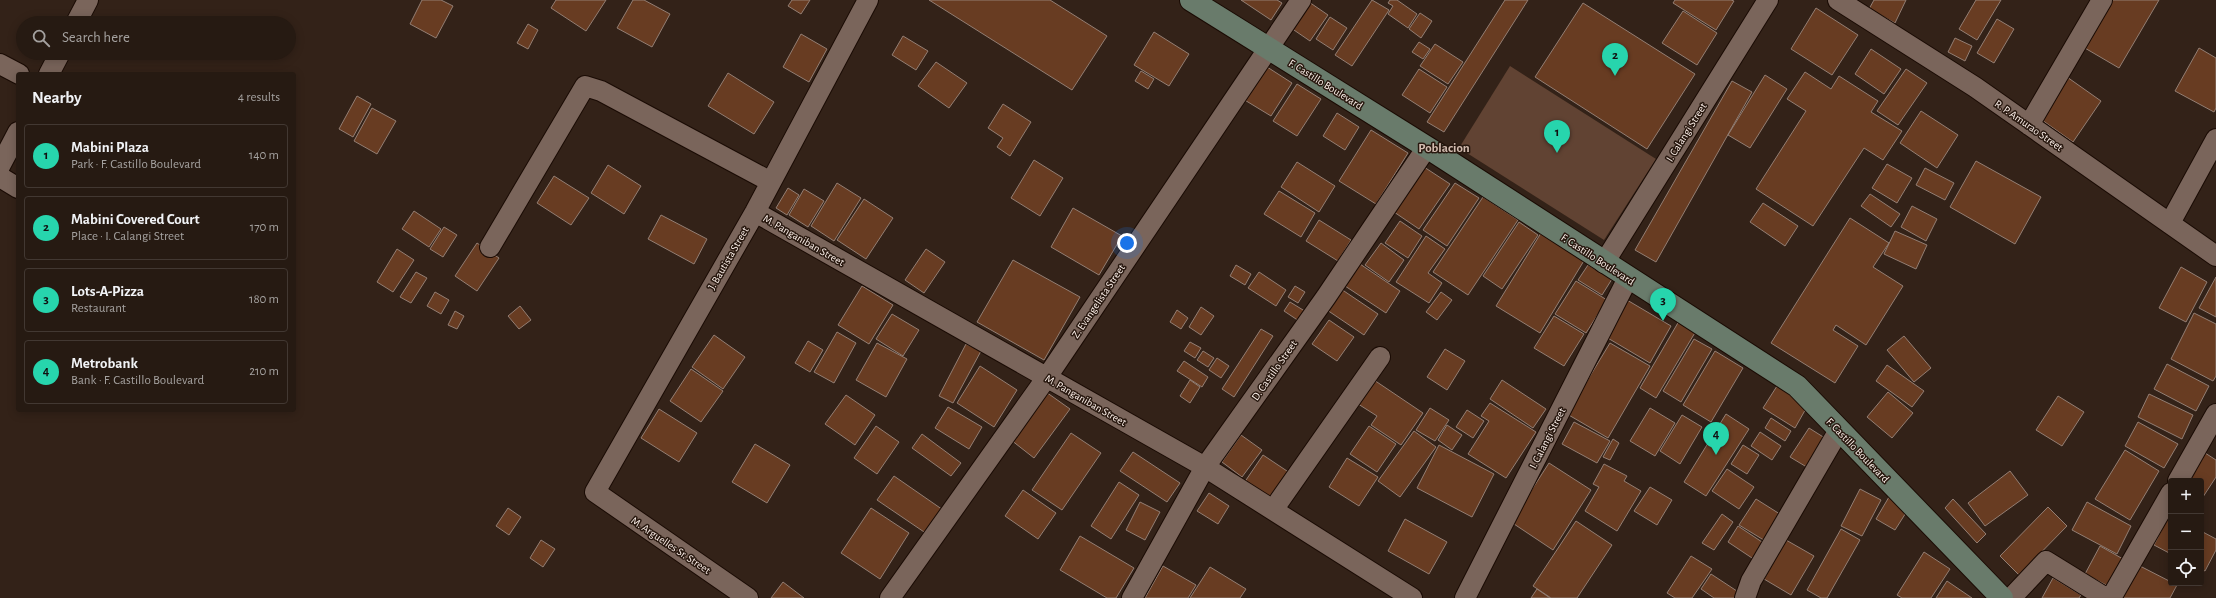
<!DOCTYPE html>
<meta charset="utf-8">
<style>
body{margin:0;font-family:"Alegreya Sans",sans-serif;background:#322720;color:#f1f3f6}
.controls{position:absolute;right:12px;bottom:12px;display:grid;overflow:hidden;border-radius:4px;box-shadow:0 2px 10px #0003}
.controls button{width:36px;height:36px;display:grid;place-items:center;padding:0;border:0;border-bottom:1px solid #423832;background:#261a12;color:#f1f3f6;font:20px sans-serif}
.you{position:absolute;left:1127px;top:243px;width:14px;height:14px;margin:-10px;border:3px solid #fff;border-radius:50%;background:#1a73e8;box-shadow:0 0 0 6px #1a73e833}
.badge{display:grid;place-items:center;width:26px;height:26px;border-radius:50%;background:#27d5ad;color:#111;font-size:13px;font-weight:700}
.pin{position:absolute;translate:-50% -33px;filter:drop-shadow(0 1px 2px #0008)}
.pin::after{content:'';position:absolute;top:21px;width:14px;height:12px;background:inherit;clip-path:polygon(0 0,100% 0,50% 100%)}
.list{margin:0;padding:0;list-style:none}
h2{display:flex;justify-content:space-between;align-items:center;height:52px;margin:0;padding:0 16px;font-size:17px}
h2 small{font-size:13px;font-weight:400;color:#a4a19f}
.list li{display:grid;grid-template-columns:26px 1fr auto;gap:12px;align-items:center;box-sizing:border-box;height:64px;margin:0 8px 8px;padding:0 8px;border:1px solid #423832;border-radius:4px}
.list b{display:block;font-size:15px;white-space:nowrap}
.list p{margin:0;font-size:13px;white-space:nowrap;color:#a4a19f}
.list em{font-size:13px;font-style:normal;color:#a4a19f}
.icon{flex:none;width:22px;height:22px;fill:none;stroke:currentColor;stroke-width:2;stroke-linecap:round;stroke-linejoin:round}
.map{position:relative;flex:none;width:2216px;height:598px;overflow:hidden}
.search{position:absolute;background:#261a12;box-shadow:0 2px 10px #0003;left:16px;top:16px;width:280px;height:44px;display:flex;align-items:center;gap:10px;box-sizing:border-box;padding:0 14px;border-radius:22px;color:#a4a19f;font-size:15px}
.panel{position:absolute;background:#261a12;box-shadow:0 2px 10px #0003;left:16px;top:72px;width:280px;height:340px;border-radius:4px}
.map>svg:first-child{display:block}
.green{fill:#614333}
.building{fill:#683c22;stroke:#937e73}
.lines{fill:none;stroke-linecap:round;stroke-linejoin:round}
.minor-casing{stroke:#1a0b04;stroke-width:22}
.secondary-casing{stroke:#1a0b04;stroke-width:24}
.minor{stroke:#7a655b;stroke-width:20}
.secondary{stroke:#697b6b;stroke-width:22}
.labels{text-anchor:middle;stroke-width:3;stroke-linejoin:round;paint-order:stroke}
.street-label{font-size:11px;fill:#fef2ec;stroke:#28180f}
.quarter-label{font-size:13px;font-weight:bold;fill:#d3bcb0;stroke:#28180f}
</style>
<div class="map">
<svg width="2216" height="598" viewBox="0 0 2216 598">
<rect width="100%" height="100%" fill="#332218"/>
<!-- green -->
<path class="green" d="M1510,66l146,93 -52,81 -145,-92z"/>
<!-- building -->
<path class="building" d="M422,0h19l12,6 -17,32 -26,-14z
M556,0h50l-20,31 -35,-23z
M633,0h11l26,14 -18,33 -35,-19z
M792,0h18l-9,14 -13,-8z
M929,0h121l57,36 -35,54z
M1241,0h36l5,3 -11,17z
M1372,0l17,10 -37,56 -17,-11z
M1390,0h7l20,14 -9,14 -20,-14 5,-8 -5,-3z
M1505,0h23l-84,132 -17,-10z
M1675,0h56l3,1 -18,29 -43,-27z
M1874,0h32l-11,23 -26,-14z
M1976,0h25l-24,40 -18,-11z
M2104,0h55l-40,68 -41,-24z
M1309,2l19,13 -18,26 -19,-13z
M1583,3l112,71 -48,75 -112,-72z
M1816,8l42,27 -26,40 -41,-26z
M1683,11l34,22 -20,32 -35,-22z
M1420,13l12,8 -11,17 -12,-9z
M1330,17l17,11 -14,22 -17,-11z
M1997,19l17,10 -20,34 -17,-10z
M528,24l10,6 -10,19 -11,-6z
M1154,32l35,22 -20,32 -35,-21z
M801,34l26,15 -18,33 -26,-15z
M903,36l25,15 -12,19 -24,-15z
M1955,38l17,8 -7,15 -17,-9z
M1419,42l11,7 -7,10 -11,-7z
M1435,44l28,18 -15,22 -28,-18z
M2199,48l17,10v50l-2,4 -39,-21z
M1871,49l30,20 -17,25 -29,-20z
M936,62l31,21 -18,25 -31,-22z
M1264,65l28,18 -21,33 -28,-17z
M1419,69l28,18 -17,26 -28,-18z
M1906,69l21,14 -29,42 -21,-14z
M1141,71l13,8 -6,10 -13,-8z
M1805,72l26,17 8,-13 39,25 -7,11 31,19 -19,29 -19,-12 -51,78 -57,-37 50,-78 -19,-12z
M728,73l46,29 -20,32 -46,-28z
M1765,75l22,14 -37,59 -22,-13z
M2067,77l34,24 -28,41 -34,-24z
M1732,81l20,11 -96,170 -21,-12z
M1297,84l24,15 -24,37 -24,-15z
M357,96l14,8 -18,33 -14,-8z
M1003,104l28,18 -21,34 -13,-9 6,-9 -15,-10z
M372,108l24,13 -19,33 -23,-13z
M1921,111l37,24 -21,33 -37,-25z
M1337,113l22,14 -14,23 -22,-14z
M1371,130l37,23 -32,51 -37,-23z
M1034,160l29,18 -23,38 -29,-18z
M1976,161l65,36 -26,47 -65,-37z
M1297,162l38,24 -16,26 -38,-25z
M1887,164l25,14 -15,25 -25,-15z
M608,165l33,21 -17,28 -33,-21z
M1424,167l26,17 -31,45 -25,-17z
M1925,168l29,15 -9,17 -29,-15z
M554,176l35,22 -18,27 -34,-22z
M837,183l24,15 -27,43 -23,-15z
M1455,183l24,15 -32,48 -24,-16z
M788,188l11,7 -12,20 -11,-7z
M804,189l20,12 -16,26 -19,-12z
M1279,191l36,22 -14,24 -37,-23z
M1870,194l30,20 -9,13 -30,-21z
M1483,197l35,23 -50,75 -35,-23z
M864,199l29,19 -27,41 -29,-19z
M1763,203l35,23 -13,20 -35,-24z
M1912,206l25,13 -11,22 -25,-14z
M1073,208l49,28 -23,39 -48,-28z
M414,211l27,18 -12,18 -27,-18z
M661,215l46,24 -13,25 -46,-25z
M1850,218l39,25 -16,24 30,19 -37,59 -30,-20 -3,5 25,16 -23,37 -64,-40z
M1319,220l32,20 -13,21 -32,-20z
M1400,221l22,15 -14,22 -23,-15z
M1519,222l19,13 -36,54 -19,-13z
M444,227l13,8 -14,22 -13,-8z
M1895,231l32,14 -11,24 -32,-15z
M1541,233l44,26 -45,74 -44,-27z
M1426,236l19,13 -17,24 14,10 -13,20 -33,-21z
M477,243l22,15 -22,33 -22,-15z
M1381,243l23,17 -15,22 -24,-17z
M397,249l17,11 -21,32 -16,-10z
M926,249l19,13 -21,31 -19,-13z
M1013,260l67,37 -36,63 -67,-38z
M1357,262l43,29 -14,22 -44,-29z
M1236,265l15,9 -6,11 -15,-9z
M1588,265l24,14 -10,16 -24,-15z
M2181,267l26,15 -21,40 -27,-14z
M416,272l11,6 -16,25 -11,-6z
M1259,272l27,18 -10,16 -28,-18z
M2216,277v40l-17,-9z
M1576,281l31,19 -21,33 -31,-19z
M862,286l31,19 -24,39 -31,-19z
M1295,286l10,6 -7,11 -10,-6z
M1341,289l37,25 -14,21 -37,-25z
M435,292l14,8 -8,14 -14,-8z
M1441,292l11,8 -15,20 -11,-8z
M1627,300l44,26 -21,37 -44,-26z
M1290,302l18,11 -6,10 -18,-12z
M520,306l11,14 -12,9 -11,-13z
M1201,307l13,9 -13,19 -12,-8z
M1177,310l11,8 -7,11 -11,-7z
M455,311l9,5 -7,13 -9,-4z
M2194,313l22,11v52l-3,5 -42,-22z
M892,314l27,16 -16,26 -27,-17z
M1554,316l30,18 -20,32 -30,-18z
M1329,320l25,17 -17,24 -25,-17z
M1679,321l17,10 -40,67 -16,-10z
M1261,329l12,7 -39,61 -12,-8z
M837,332l19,11 -22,40 -20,-11z
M714,335l31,22 -22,32 -31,-22z
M1904,336l27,32 -17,14 -27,-32z
M1694,339l18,10 -31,53 -18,-11z
M808,341l15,9 -13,22 -15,-9z
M1190,342l11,6 -6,10 -11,-7z
M877,343l30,16 -21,38 -30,-17z
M1610,343l40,23 -42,72 -41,-24z
M966,344l15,7 -28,52 -14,-7z
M1445,349l20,12 -18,29 -20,-13z
M1203,351l11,7 -6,9 -11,-7z
M1715,351l28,17 -32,54 -28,-17z
M1217,358l12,8 -8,12 -12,-8z
M1184,361l24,16 -6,10 -25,-16z
M2167,364l42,22 -13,25 -42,-22z
M1887,365l37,26 -12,16 -36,-26z
M980,366l37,24 -23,37 -37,-24z
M691,369l32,22 -22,31 -31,-21z
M1371,378l52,35 -22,32 -30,-20 6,-9 -22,-14z
M1190,380l10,7 -10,16 -10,-7z
M1502,380l44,29 -13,19 -43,-29z
M1777,386l31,19 -13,23 -32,-20z
M1046,392l24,17 -36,49 -23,-18z
M1888,392l25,21 -21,25 -25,-21z
M2149,394l44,21 -11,24 -44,-22z
M846,395l29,20 -20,30 -30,-21z
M2058,396l26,16 -22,34 -26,-16z
M1490,403l46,29 -30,46 -38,-24 21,-33 -8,-5z
M948,407l34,20 -13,22 -34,-21z
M1430,408l19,12 -14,21 -19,-11z
M1650,408l25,15 -20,33 -25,-15z
M659,409l38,24 -18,29 -38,-24z
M1467,410l17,11 -11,17 -17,-11z
M1726,414l23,15 -43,67 -22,-14z
M1682,415l20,12 -22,37 -20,-13z
M1771,418l20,13 -6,10 -20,-13z
M1574,422l36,19 -13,22 -35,-19z
M2138,422l40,22 -14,24 -39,-22z
M1447,425l15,10 -10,15 -14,-10z
M876,426l23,16 -22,32 -23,-16z
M1369,426l27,18 -19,28 -27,-18z
M1809,428l19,12 -18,29 -20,-12z
M1414,431l22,16 -36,50 -22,-16z
M1760,432l21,14 -9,14 -21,-14z
M1071,433l30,20 -39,57 -30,-20z
M922,434l39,29 -10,13 -39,-28z
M1241,435l21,15 -20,27 -20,-15z
M1613,439l6,4 -9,17 -7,-3z
M755,444l35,21 -23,38 -35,-21z
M1439,445l55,29 -22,43 -55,-29z
M1743,445l16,10 -12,19 -16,-10z
M2125,450l34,21 -29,49 -35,-21z
M2202,451l14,9v17l-15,23v-19h-19z
M1133,452l47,31 -13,19 -47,-31z
M1263,455l27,18 -18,28 -28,-18z
M1347,458l31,19 -19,29 -30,-19z
M1549,463l42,27 -38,60 -42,-28z
M1604,464l23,12 -3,5 17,10 -24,40 -32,-20 14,-24 -6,-3z
M1727,469l27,18 -15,22 -27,-18z
M2010,471l18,24 -43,31 -17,-23z
M894,476l52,36 -16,24 -53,-36z
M1119,482l20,13 -28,44 -20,-13z
M1650,487l22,13 -15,25 -23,-14z
M1860,489l21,11 -19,36 -21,-10z
M1023,490l33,23 -18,26 -33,-23z
M1209,493l20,13 -11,18 -21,-13z
M1889,497l20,11 -14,22 -19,-11z
M1756,499l27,17 -16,26 -28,-17z
M1953,499l33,35 -9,9 -32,-35z
M1140,502l20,10 -15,28 -19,-10z
M2087,502l44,24 -14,28 -45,-24z
M2048,507l19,19 -48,49 -19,-19z
M508,508l13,9 -12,18 -13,-9z
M871,508l38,25 -29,46 -39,-26z
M1722,514l11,8 -19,28 -12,-7z
M2169,515l2,1v38l-17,-9z
M1405,519l42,23 -18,32 -41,-23z
M1576,521l36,24 -35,53h-26l-18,-12z
M1738,526l27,18 -10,16 -27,-18z
M1841,529l19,11 -33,58h-6l-14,-8z
M2201,531l15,8v11l-11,21 -4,-2z
M1080,536l54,32 -18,30h-9l-47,-28z
M541,540l14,9 -12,18 -13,-9z
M1786,540l28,16 -23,39 -27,-16z
M2100,546l23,13 -15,27 -23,-12z
M1924,552l26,17 -19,29h-29l-5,-3z
M1691,556l21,13 -20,29h-17l-8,-5z
M2138,565l39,20 -7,13h-49z
M1163,566l33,19 -8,13h-43z
M1210,567l36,22 -6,9h-50z
M1711,574l32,21 -2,3h-27l-13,-9z
M2053,578l28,17 -2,3h-37z
M1947,581l25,17h-36z
M783,582l21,16h-33z
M1537,589l13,9h-19z"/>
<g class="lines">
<!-- minor casing -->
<g class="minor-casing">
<path id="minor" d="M1838,0l137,87 241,169
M76,23l12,-23
M0,64l19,10
M49,74l11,-21
M2029,125l73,-125
M0,166l18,-34
M0,177l18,11
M755,212l450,255 207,131
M2170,223l46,-84
M490,247l95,-161 16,5 170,91
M1604,263l164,-263
M2178,481l38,-67
M1273,510l107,-153
M748,598l-153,-106 160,-280 113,-212
M890,598l157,-221 254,-377
M1132,598l73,-131 121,-170 101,-150
M1465,598l163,-320
M1745,598l6,-17 88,-151
M2011,598l35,-37 60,37
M2111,598l60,-105"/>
</g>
<!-- secondary casing -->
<g class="secondary-casing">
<path id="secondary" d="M1191,0l245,153 361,233 205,212"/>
</g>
<!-- minor -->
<use href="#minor" class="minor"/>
<!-- secondary -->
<use href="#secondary" class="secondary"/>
</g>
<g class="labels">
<!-- street labels -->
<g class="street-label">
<text transform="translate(1326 84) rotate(32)" y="4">F. Castillo Boulevard</text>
<text transform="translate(2029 125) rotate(35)" y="4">R. P. Amurao Street</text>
<text transform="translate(1686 132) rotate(-58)" y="4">I. Calangi Street</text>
<text transform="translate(804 240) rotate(30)" y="4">M. Panganiban Street</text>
<text transform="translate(728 258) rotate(-60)" y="4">J. Bautista Street</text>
<text transform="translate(1598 259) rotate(33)" y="4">F. Castillo Boulevard</text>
<text transform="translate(1098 301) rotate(-56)" y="4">Z. Evangelista Street</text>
<text transform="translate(1274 370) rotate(-55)" y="4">D. Castillo Street</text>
<text transform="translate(1086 400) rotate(30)" y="4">M. Panganiban Street</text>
<text transform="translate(1547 438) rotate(-63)" y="4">I. Calangi Street</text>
<text transform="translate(1858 450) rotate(46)" y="4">F. Castillo Boulevard</text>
<text transform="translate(671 545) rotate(34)" y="4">M. Arguelles Sr. Street</text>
</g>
<!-- quarter labels -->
<g class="quarter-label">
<text x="1444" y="152">Poblacion</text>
</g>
</g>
</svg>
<div class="controls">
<button>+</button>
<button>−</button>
<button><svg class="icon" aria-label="locate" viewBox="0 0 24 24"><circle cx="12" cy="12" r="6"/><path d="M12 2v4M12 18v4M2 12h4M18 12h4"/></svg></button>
</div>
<div class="you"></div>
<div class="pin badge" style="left:1557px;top:153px">1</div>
<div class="pin badge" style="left:1615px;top:76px">2</div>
<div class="pin badge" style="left:1663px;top:321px">3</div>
<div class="pin badge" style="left:1716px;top:455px">4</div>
<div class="search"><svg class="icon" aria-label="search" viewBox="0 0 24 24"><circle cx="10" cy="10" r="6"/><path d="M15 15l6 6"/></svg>Search here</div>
<section class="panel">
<h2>Nearby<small>4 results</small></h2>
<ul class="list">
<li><span class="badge">1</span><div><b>Mabini Plaza</b><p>Park · F. Castillo Boulevard</p></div><em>140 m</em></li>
<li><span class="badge">2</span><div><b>Mabini Covered Court</b><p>Place · I. Calangi Street</p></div><em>170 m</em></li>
<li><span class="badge">3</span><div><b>Lots-A-Pizza</b><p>Restaurant</p></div><em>180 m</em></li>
<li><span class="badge">4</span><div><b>Metrobank</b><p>Bank · F. Castillo Boulevard</p></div><em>210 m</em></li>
</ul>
</section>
</div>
